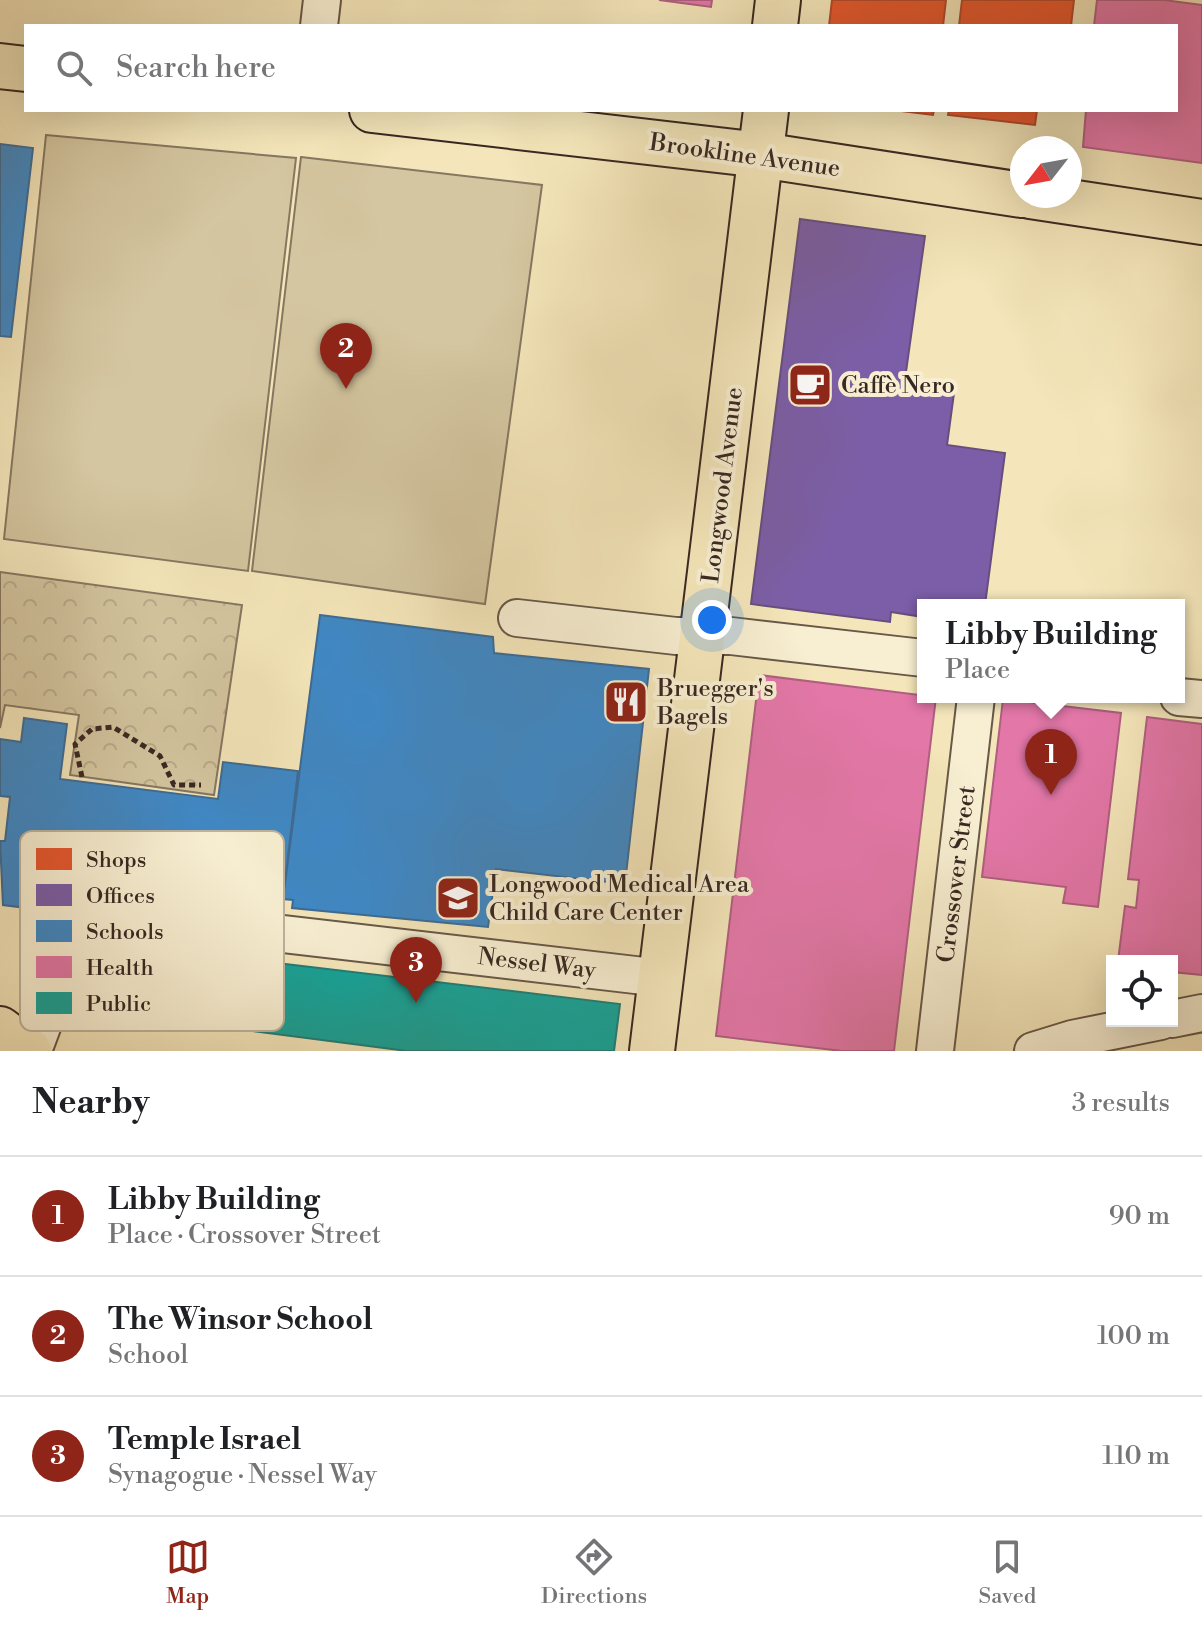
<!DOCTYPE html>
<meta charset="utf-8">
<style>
body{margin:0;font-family:"Libre Bodoni",serif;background:#f6f6f6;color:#202124}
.controls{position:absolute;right:24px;bottom:24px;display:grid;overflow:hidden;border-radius:0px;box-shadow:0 8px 32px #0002}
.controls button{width:72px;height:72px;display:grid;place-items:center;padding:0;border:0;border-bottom:2px solid #e0e0e0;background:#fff;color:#202124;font:40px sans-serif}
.compass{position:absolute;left:1010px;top:136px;width:72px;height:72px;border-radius:50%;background:#fff;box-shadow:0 8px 32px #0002;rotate:239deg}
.you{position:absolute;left:712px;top:620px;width:28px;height:28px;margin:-20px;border:6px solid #fff;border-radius:50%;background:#1a73e8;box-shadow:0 0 0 12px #1a73e833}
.badge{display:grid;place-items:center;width:52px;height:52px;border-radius:50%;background:#8f2418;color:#fff;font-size:26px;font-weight:700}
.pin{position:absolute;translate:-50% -66px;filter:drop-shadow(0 2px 4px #0008)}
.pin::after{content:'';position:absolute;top:42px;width:28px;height:24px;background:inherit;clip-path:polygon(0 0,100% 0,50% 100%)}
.popup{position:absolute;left:917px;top:599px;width:268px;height:104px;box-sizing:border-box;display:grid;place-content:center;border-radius:0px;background:#fff;filter:drop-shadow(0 2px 6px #0005);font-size:26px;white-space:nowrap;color:#757577}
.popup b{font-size:30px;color:#202124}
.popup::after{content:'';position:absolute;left:50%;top:100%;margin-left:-16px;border:16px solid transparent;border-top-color:#fff}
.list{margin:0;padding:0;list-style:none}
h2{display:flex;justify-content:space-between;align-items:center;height:104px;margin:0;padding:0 32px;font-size:34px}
h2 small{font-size:26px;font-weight:400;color:#757577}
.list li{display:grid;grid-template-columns:52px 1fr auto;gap:24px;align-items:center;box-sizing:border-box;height:120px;padding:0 32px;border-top:2px solid #e0e0e0}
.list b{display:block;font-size:30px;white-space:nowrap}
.list p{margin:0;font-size:26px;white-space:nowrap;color:#757577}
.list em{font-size:26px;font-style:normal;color:#757577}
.icon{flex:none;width:44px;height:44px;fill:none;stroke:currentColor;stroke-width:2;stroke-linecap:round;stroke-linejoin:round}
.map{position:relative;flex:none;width:1202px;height:1051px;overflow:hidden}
.search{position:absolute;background:#fff;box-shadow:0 8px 32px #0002;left:24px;right:24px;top:24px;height:88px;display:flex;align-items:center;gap:20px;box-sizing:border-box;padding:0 28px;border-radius:0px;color:#757577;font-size:30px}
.sheet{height:464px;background:#fff}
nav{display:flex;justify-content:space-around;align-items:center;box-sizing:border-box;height:112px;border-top:2px solid #e0e0e0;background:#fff;font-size:22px;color:#757577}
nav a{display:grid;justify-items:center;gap:4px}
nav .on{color:#8f2418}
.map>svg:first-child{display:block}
.forest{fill:url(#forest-crowns);stroke:#867761;stroke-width:2}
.garden{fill:#d4c6a0;stroke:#867761;stroke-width:2}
.shops{fill:#e4572e;stroke:#b0492a;stroke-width:2}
.offices{fill:#7b5ea7;stroke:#674e7f;stroke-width:2}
.schools{fill:#3f88c5;stroke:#3d6b94;stroke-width:2}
.health{fill:#e377a8;stroke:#b05f80;stroke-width:2}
.public{fill:#17a398;stroke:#217e75;stroke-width:2}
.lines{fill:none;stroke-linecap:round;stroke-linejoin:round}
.minor-casing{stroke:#675848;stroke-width:40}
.major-casing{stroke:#382822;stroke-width:48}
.highway-casing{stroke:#382822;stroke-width:48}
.path{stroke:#382822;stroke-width:5;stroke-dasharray:6 4;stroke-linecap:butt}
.minor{stroke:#f8efd2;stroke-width:36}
.major{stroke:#f4e6ba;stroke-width:44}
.highway{stroke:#f4e6ba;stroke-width:44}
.labels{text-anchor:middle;stroke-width:8;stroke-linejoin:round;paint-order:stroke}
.street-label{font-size:24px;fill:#382822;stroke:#f8efd2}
.poi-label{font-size:24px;fill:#382822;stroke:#f8efd2;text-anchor:start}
.key{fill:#f8efd2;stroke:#beb39d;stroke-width:2}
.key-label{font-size:22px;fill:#382822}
</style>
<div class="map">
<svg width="1202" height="1051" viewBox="0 0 1202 1051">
<defs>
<pattern id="forest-crowns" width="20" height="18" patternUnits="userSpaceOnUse" patternTransform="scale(2)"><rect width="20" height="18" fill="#d4c6a0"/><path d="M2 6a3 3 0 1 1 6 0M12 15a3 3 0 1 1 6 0" fill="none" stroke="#b7aa8a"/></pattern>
</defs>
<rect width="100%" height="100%" fill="#f4e6ba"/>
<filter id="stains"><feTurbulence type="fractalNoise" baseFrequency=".0025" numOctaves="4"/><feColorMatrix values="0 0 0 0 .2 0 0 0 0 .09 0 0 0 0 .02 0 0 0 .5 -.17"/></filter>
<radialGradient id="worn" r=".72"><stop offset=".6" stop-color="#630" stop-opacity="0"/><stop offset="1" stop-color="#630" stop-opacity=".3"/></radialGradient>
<!-- forest -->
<path class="forest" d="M0,572l242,33 -28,190 -144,-20 9,-60 -74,-10 -5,23z"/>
<!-- garden -->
<path class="garden" d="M46,135l250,23 -48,413 -244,-32z
M301,157l241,28 -57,419 -233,-33z"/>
<!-- shops -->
<path class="shops" d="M832,0h114l-3,26h-114z
M962,0h112l-3,26h-112z
M893,110h41l-1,5z
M949,110h88l-2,15 -87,-10z"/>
<!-- offices -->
<path class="offices" d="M800,219l125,17 -21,150 50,7 -7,52 58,8 -20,152h-62v12l-32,-5 -1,10 -139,-18z"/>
<!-- schools -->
<path class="schools" d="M0,144l33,4 -22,189 -11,-1z
M320,615l173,22 1,16 155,16 -24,215 -129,-15 -8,58 -196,-19 1,-8 -10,-1z
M24,718l43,6 -7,55 158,20 5,-37 75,9 -15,128 -236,-30 -6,41 -38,-5 -3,-64h5l5,-44 -10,-1v-57l21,3z"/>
<!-- health -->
<path class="health" d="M659,0h53l-1,7z
M1097,0h67l38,5v158l-119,-16 3,-37h90v-84h-82z
M759,675l177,22 -42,354h-52l-126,-15z
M1003,699l118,14 -23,194 -35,-4 3,-16 -84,-10z
M1147,717l55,7v251l-30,-3v-11h-54l7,-55 11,2 3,-28 -11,-1z"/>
<!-- public -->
<path class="public" d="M210,955l410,49 -6,47h-207l-155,-20 3,-23 -43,-6z"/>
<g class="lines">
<!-- minor casing -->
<g class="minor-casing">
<path id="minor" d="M319,26l3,-26
M517,618l159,18h55l192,22
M1179,697l23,2
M1172,1019l30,-6
M33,1051l52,-140 576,67
M935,1051l41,-354
M1033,1051l39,-12 89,-18"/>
</g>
<!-- major casing -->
<g class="major-casing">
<path id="major" d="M775,26l3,-26
M652,1051l114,-941"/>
</g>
<!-- highway casing -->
<g class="highway-casing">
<path id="highway" d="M0,66l26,3
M372,110l389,45 261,40
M1030,196l172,26
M0,1029l29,22"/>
</g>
<!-- path -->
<path class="path" d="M82,777l-7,-33 17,-15 21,-2 47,29 14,29h27"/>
<!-- minor -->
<use href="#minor" class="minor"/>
<!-- major -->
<use href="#major" class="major"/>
<!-- highway -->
<use href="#highway" class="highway"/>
</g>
<!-- icons -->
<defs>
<g id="cafe-square" transform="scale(2.3)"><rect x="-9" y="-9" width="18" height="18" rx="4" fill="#8f2418" stroke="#f8efd2"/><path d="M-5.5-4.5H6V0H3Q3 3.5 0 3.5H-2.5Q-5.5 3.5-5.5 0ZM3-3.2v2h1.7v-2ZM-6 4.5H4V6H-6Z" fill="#fff"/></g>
<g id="restaurant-square" transform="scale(2.3)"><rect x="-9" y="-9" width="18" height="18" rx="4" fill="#8f2418" stroke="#f8efd2"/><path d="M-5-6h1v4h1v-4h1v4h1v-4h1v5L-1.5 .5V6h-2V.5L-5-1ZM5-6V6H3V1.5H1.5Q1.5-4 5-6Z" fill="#fff"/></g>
<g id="school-square" transform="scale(2.3)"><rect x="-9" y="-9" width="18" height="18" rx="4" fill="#8f2418" stroke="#f8efd2"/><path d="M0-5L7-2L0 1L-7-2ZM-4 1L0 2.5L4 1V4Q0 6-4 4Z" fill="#fff"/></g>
</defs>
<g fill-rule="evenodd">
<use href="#cafe-square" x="810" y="385"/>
<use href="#restaurant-square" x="626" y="702"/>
<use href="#school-square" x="458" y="898"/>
</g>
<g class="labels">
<!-- street labels -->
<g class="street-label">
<text transform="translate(745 155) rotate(8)" y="8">Brookline Avenue</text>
<text transform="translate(722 485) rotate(-83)" y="8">Longwood Avenue</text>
<text transform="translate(956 874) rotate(-83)" y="8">Crossover Street</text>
<text transform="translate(537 963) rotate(7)" y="8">Nessel Way</text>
</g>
<!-- poi labels -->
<g class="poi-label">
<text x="841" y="393">Caffè Nero</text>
<text x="657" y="696">Bruegger's<tspan x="657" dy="28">Bagels</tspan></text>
<text x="489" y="892">Longwood Medical Area<tspan x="489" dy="28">Child Care Center</tspan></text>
</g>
</g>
<!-- legend -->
<rect x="20" y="831" width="264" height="200" rx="12" class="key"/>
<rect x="36" y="848" width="36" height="22" fill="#e4572e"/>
<rect x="36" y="884" width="36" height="22" fill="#7b5ea7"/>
<rect x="36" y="920" width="36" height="22" fill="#3f88c5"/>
<rect x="36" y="956" width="36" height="22" fill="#e377a8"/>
<rect x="36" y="992" width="36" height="22" fill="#17a398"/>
<g class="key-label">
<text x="86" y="867">Shops</text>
<text x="86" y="903">Offices</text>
<text x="86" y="939">Schools</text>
<text x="86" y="975">Health</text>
<text x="86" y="1011">Public</text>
</g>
<rect width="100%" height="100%" filter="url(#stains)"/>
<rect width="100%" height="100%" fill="url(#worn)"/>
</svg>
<div class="controls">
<button><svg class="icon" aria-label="locate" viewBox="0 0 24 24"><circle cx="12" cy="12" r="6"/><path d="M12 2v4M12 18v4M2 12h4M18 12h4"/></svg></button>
</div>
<svg class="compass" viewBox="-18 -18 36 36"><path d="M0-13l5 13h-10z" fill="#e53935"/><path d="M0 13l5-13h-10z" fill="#757577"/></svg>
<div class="you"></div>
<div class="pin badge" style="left:1051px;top:795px">1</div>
<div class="popup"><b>Libby Building</b>Place</div>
<div class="pin badge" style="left:346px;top:389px">2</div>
<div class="pin badge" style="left:416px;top:1003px">3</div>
<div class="search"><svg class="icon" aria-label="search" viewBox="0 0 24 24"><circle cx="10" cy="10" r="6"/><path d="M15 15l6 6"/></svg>Search here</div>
</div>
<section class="sheet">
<h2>Nearby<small>3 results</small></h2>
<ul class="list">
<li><span class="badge">1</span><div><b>Libby Building</b><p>Place · Crossover Street</p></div><em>90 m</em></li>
<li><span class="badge">2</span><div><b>The Winsor School</b><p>School</p></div><em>100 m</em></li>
<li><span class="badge">3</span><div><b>Temple Israel</b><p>Synagogue · Nessel Way</p></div><em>110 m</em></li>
</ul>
</section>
<nav>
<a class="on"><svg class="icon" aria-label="map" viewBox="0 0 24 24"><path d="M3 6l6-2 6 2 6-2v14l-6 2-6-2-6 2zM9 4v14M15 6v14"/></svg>Map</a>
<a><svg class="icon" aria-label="directions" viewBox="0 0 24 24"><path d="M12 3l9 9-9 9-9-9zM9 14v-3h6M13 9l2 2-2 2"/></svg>Directions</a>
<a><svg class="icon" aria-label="saved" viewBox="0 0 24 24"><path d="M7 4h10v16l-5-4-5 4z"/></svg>Saved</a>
</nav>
